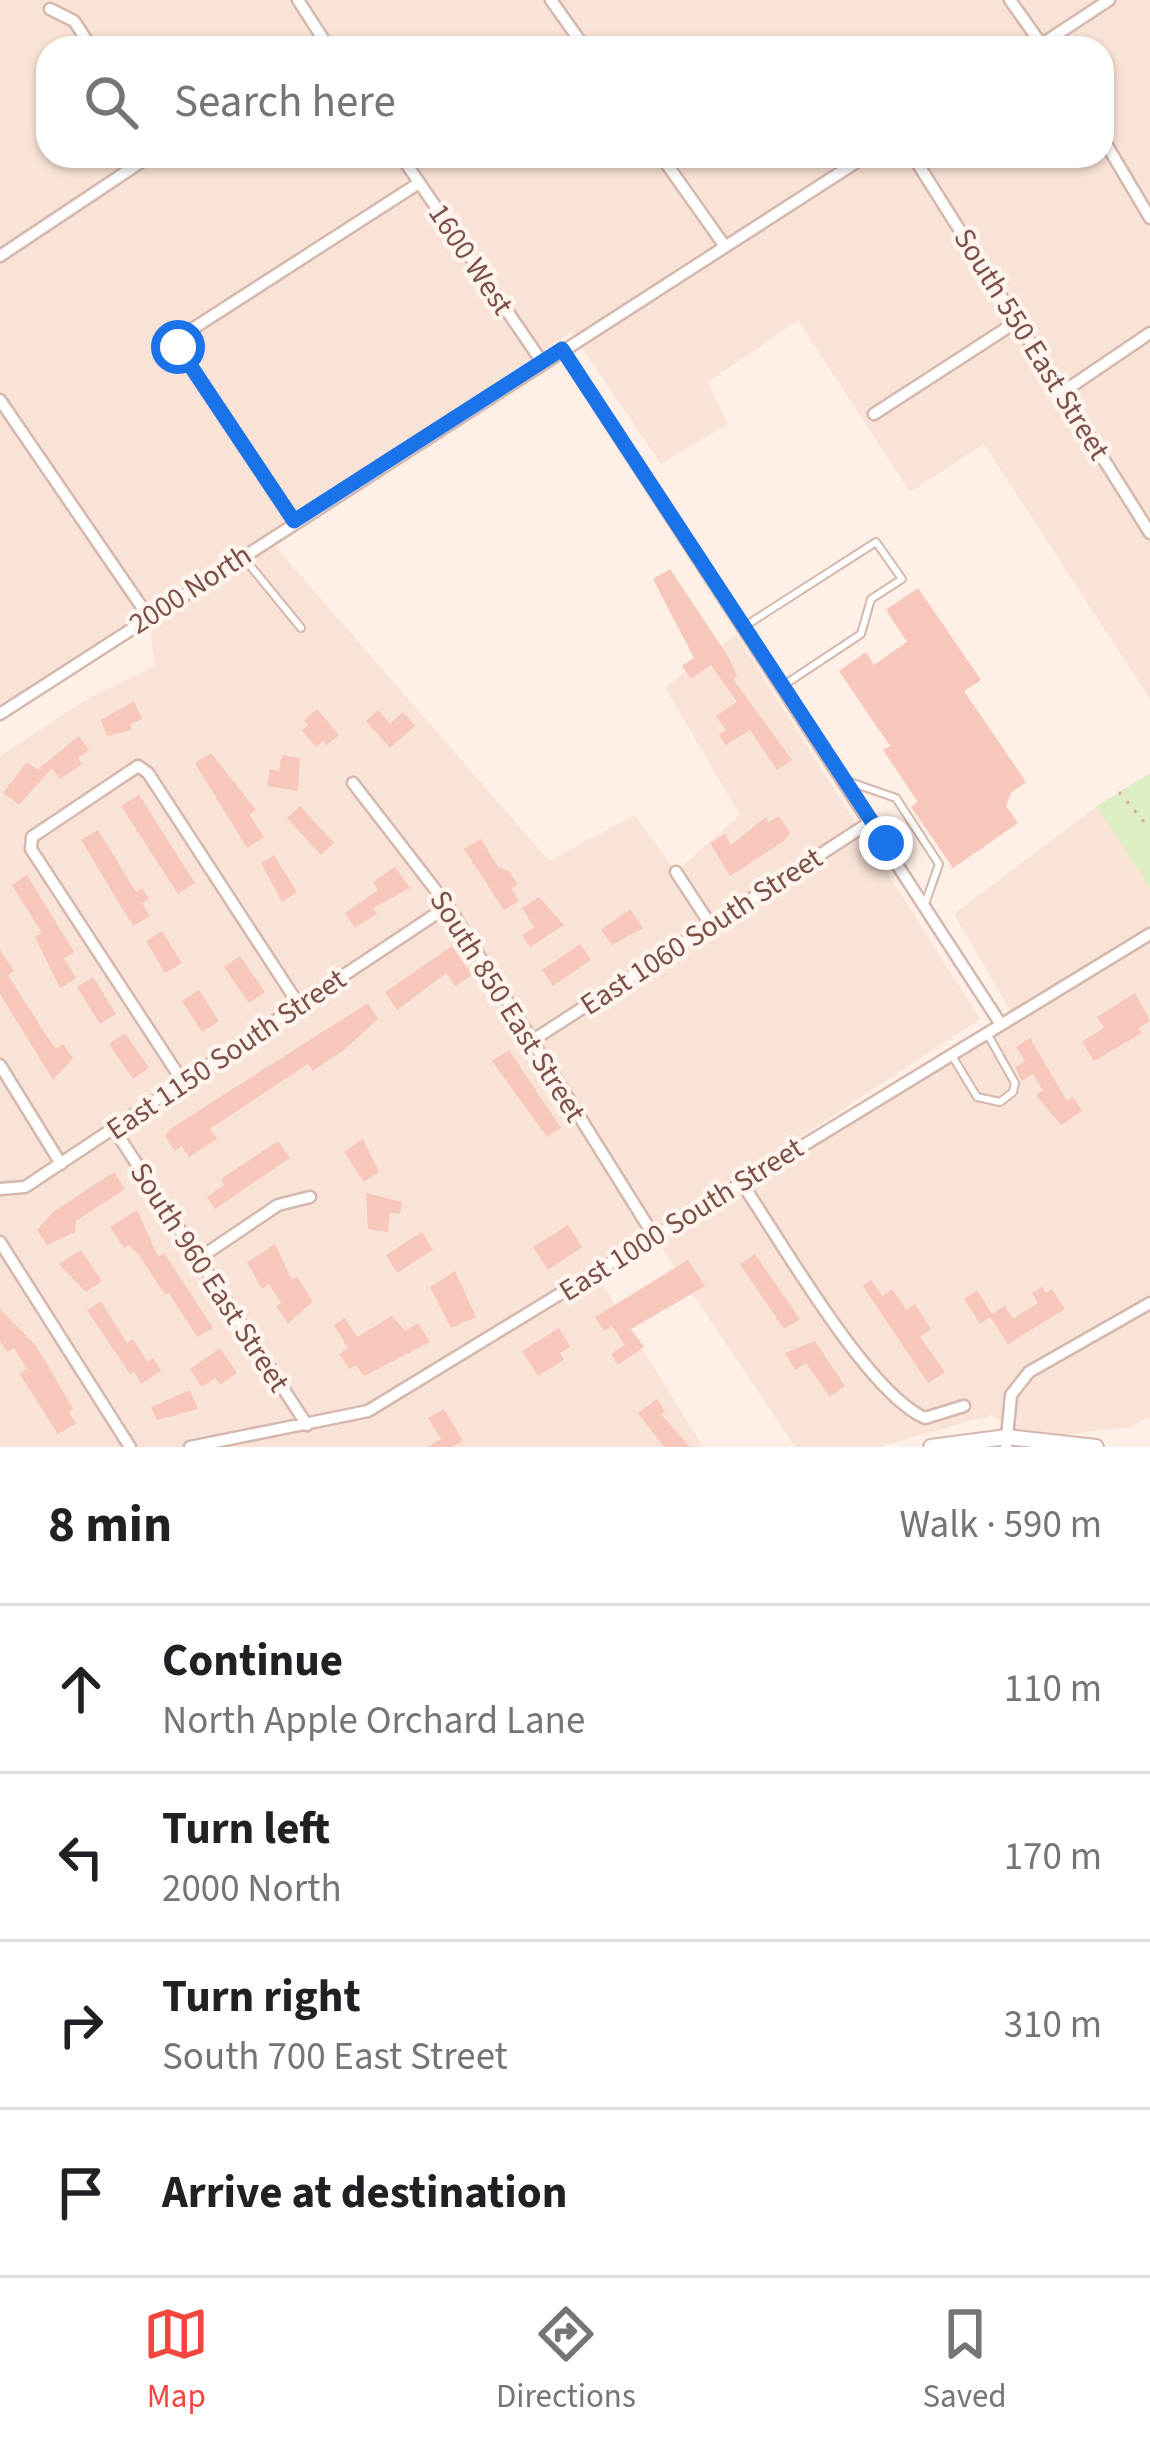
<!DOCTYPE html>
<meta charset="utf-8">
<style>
body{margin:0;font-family:"Source Sans 3",sans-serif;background:#f2f2f2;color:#202124}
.stop{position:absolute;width:36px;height:36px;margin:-27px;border:9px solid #1a73e8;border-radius:50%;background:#fff}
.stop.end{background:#1a73e8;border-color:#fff;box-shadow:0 3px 12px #0008}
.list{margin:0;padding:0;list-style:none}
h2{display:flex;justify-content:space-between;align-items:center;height:156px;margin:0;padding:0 48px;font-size:51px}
h2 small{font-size:39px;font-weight:400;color:#757577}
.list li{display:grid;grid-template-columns:78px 1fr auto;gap:36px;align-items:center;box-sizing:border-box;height:168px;padding:0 48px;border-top:3px solid #e0e0e0}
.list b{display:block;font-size:45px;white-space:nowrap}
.list p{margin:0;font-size:39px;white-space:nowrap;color:#757577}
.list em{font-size:39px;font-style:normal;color:#757577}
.icon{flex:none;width:66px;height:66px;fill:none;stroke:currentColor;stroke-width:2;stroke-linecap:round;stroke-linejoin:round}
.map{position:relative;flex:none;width:1150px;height:1447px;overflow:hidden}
.search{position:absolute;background:#fff;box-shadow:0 3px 9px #0004;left:36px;right:36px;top:36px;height:132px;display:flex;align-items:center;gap:30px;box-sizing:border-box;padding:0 42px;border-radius:36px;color:#757577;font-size:45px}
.sheet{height:828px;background:#fff}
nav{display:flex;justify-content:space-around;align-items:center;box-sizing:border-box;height:168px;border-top:3px solid #e0e0e0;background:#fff;font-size:33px;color:#757577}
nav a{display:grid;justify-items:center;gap:6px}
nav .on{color:#f4453f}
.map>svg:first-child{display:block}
.residential{fill:#f9e3d6;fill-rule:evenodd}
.green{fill:#dceec2}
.building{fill:#f7c7bb}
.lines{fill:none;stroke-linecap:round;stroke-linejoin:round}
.service-casing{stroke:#d4b7ad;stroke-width:10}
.minor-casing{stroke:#d4b7ad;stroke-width:15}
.tertiary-casing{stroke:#d4b7ad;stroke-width:18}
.path{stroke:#dca99d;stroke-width:3;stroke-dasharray:3 9;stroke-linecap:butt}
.service{stroke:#fff;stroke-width:6}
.minor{stroke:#fff;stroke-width:10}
.tertiary{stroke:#fff;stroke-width:14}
.route{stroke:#1a73e8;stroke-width:15}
.labels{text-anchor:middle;stroke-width:9;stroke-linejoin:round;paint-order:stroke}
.street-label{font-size:30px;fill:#7b5047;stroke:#fff5ee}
</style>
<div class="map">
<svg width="1150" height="1447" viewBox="0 0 1150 1447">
<rect width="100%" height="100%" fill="#fef0e6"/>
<!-- residential -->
<path class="residential" d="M0,0h1150v699l-166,-255 -74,48 -112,-172 -90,62 20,42 -67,40 -90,-132 -348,233 45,-27 281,323 86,-46 41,57 64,-57 -75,-128 71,-52 244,384 -385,253 108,175h-703v-691l87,-57 68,-33 -7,-50 -148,98zM48,48h1054v108h-1054z
M1097,806l53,82v529l-20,10 -103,12 -35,-24 -114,32h-83l-141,-211 356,-226 -56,-96z"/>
<!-- green -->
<path class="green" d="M1150,773v115l-53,-82z"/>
<!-- building -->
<path class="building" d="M670,569l59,89 8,18 -4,3 59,81 -15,10 -27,-40 -24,15 -7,-10 7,-5 -10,-14 21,-14 -26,-37 -20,14 -9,-13 12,-8 -41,-79z
M918,588l63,92 -17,11 62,91 -15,11 -5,13 12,17 -65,45 -42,-61 7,-5 -35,-52 7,-4 -51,-75 27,-19 8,13 33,-23 -21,-32z
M134,701l8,18 -12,5 2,6 -25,6 -6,-16z
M317,709l22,26 -12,10 -4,-4 -7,6 -14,-16 6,-6 -4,-5z
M378,710l12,14 13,-12 12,14 -25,22 -24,-27z
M79,736l10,14 -11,8 4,6 -22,15 -8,-11 -33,37 -16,-12 24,-31 10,8z
M211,753l45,57 -7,4 15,23 -17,11 -52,-85z
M282,755l18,3 -2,33 -31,-5 3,-17 9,2z
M139,795l56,88 -17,11 -57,-88z
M300,806l34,37 -13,12 -34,-37z
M779,816l11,17 -6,8 -54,35 -20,-33 15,-9 6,11 35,-28 3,5z
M98,830l38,62 6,-4 7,11 -7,4 8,13 -17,10 -52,-86z
M481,839l17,28 11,4 9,14 -7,3 8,13 -15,9 -40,-61z
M274,855l23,37 -15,10 -21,-39z
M395,867l15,21 -37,20 4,6 -22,14 -10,-15 33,-23 -5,-8z
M27,875l47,77 -10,6 12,20 -16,10 -25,-51 7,-4 -30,-48z
M539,897l25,28 -34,22 -8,-12 12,-8 -12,-19z
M630,909l13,19 -31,17 -11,-15z
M162,931l20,32 -17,10 -19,-32z
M580,944l11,16 -38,26 -11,-16z
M452,946l20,29 -17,11 -9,-13 -49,37 -12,-18z
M0,950l14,21 -6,4 36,57 12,17 7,-5 10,14 -20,22 -53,-86z
M240,956l25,36 -16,11 -25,-36z
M93,977l23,37 -16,10 -23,-37z
M199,990l20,31 -17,11 -20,-31z
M1135,993l15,28 -11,7 3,5 -48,28 -12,-19 22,-14 -7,-11z
M368,1003l10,16 -33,30 -32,22 -5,-7 -98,65 7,10 -28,18 -7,-11 -7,5 -10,-15 5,-7z
M125,1033l24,35 -16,11 -24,-35z
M1030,1038l37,63 6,-4 9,14 -21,14 -25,-30 7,-5 -10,-16 -11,7 -7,-14 10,-6 -9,-14z
M509,1050l52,78 -14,9 -55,-76z
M363,1139l16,33 -15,10 -20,-30z
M278,1141l12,17 -75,51 -8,-12 17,-12 -3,-6z
M114,1172l11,17 -49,32 -1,11 -28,13 -10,-15 16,-18z
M366,1193l36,9 -2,12 -10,-1 -2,19 -20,-3z
M137,1210l21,47 6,-4 49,75 -16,9 -28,-44 -4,2 -26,-40 -10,-10 -5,3 -14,-21z
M568,1225l14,22 -34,23 -15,-23z
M422,1232l11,18 -36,23 -11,-18z
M275,1244l17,36 5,-3 16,24 -25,23 -12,-18 5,-3 -12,-19 -7,5 -15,-27z
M81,1250l21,31 -16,11 -27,-28z
M755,1254l45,65 -16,10 -44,-65z
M688,1260l17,26 -74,43 13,18 -26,18 -7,-11 14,-9 -13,-19 -8,5 -9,-14z
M455,1271l21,46 -25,11 -21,-41z
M871,1280l12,16 9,-7 15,21 8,-6 16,25 -11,8 25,35 -17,11 -65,-97z
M1042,1287l4,6 6,-4 13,20 -57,35 -18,-27 -10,7 -16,-25 13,-9 15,24 13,-8 8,13 25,-16 -6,-10z
M101,1301l26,42 6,-4 14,23 6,-4 8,13 -20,13 -7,-13 -4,3 -43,-64z
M0,1309l37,38 36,62 -4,3 7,11 -18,11 -39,-61 8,-4 -13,-21 -7,4 -7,-11z
M392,1316l13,15 13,-8 12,19 -66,34 -8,-11 -7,4 -10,-15 9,-6 -14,-23 11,-7 12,19z
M559,1328l11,19 -10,6 4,7 -26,16 -16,-25z
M815,1341l30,45 -15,11 -24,-34 -11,7 -10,-17z
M220,1348l17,25 -17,12 -5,-7 -13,9 -12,-18z
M190,1390l8,19 -41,11 -6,-13z
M657,1399l8,12 -4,3 29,33h-26l-26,-34z
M444,1409l19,32 -11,6h-25l14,-8 -13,-21z"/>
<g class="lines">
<!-- service casing -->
<g class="service-casing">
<path id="service" d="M244,558l57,70
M745,626l131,-84 26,37 -31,20 -10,35 -77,51
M847,781l49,17 43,66 -14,40
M951,1054l26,43 23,5 13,-10 2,-9 -27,-48"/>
</g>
<!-- minor casing -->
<g class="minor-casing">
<path id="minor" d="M298,0l31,48
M551,0l34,48
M1010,0l34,48
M50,9l24,12 18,27
M1036,48l73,-48
M1102,137l48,81
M401,156l141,206
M661,156l63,89
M913,156l237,377
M0,256l150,-100
M562,349l438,674
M1063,392l87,-59
M0,400l148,216
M874,414l142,-92
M294,521l-116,-174 5,-12 236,-152
M0,714l866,-558
M353,783l95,123 206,330
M676,872l34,52
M530,1042l342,-221
M0,1065l61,99
M183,1082l-152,-233 1,-12 97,-65 9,-6 10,7 151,232
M114,1129l193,296
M741,1182c39,57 126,211 184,236l39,-12
M0,1189l25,-2 423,-281
M0,1242l130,205
M198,1259l80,-54 32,-8
M190,1447l178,-36 782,-477
M1006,1447l5,-52 18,-23 121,-69"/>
</g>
<!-- tertiary casing -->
<g class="tertiary-casing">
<path id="tertiary" d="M931,1447l76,-10 89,10"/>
</g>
<!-- path -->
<path class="path" d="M1119,792l31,37"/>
<!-- service -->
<use href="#service" class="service"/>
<!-- minor -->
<use href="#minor" class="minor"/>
<!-- tertiary -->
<use href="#tertiary" class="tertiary"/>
</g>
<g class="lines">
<!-- route -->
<path class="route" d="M178,347l116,174 268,-172 324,494"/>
</g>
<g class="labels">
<!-- street labels -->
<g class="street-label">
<text transform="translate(471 259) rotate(56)" y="10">1600 West</text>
<text transform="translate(1032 344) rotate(58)" y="10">South 550 East Street</text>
<text transform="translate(190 589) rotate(-33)" y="10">2000 North</text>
<text transform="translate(701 931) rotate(-33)" y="10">East 1060 South Street</text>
<text transform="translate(508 1006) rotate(58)" y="10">South 850 East Street</text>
<text transform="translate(226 1054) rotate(-34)" y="10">East 1150 South Street</text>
<text transform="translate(681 1219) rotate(-32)" y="10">East 1000 South Street</text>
<text transform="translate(210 1277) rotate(57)" y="10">South 960 East Street</text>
</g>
</g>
</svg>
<div class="stop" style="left:178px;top:347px"></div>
<div class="stop end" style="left:886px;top:843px"></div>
<div class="search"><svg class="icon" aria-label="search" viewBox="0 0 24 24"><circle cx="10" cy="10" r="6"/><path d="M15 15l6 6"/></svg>Search here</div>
</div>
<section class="sheet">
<h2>8 min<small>Walk · 590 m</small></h2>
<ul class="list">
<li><svg class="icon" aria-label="ahead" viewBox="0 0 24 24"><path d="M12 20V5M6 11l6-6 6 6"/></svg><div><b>Continue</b><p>North Apple Orchard Lane</p></div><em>110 m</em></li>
<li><svg class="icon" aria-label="left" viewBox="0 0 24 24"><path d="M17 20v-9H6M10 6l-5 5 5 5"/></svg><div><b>Turn left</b><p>2000 North</p></div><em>170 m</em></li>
<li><svg class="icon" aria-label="right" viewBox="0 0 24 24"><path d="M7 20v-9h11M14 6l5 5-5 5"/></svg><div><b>Turn right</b><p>South 700 East Street</p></div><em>310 m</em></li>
<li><svg class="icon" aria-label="arrive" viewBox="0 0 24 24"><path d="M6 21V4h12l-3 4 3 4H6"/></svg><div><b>Arrive at destination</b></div></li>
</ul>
</section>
<nav>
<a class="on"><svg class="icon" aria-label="map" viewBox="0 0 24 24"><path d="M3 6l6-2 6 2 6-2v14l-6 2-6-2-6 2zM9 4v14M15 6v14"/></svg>Map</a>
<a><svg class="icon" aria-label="directions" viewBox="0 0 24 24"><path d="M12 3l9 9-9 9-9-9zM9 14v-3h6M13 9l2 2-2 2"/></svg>Directions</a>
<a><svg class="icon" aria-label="saved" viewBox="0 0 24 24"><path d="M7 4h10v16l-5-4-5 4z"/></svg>Saved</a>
</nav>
